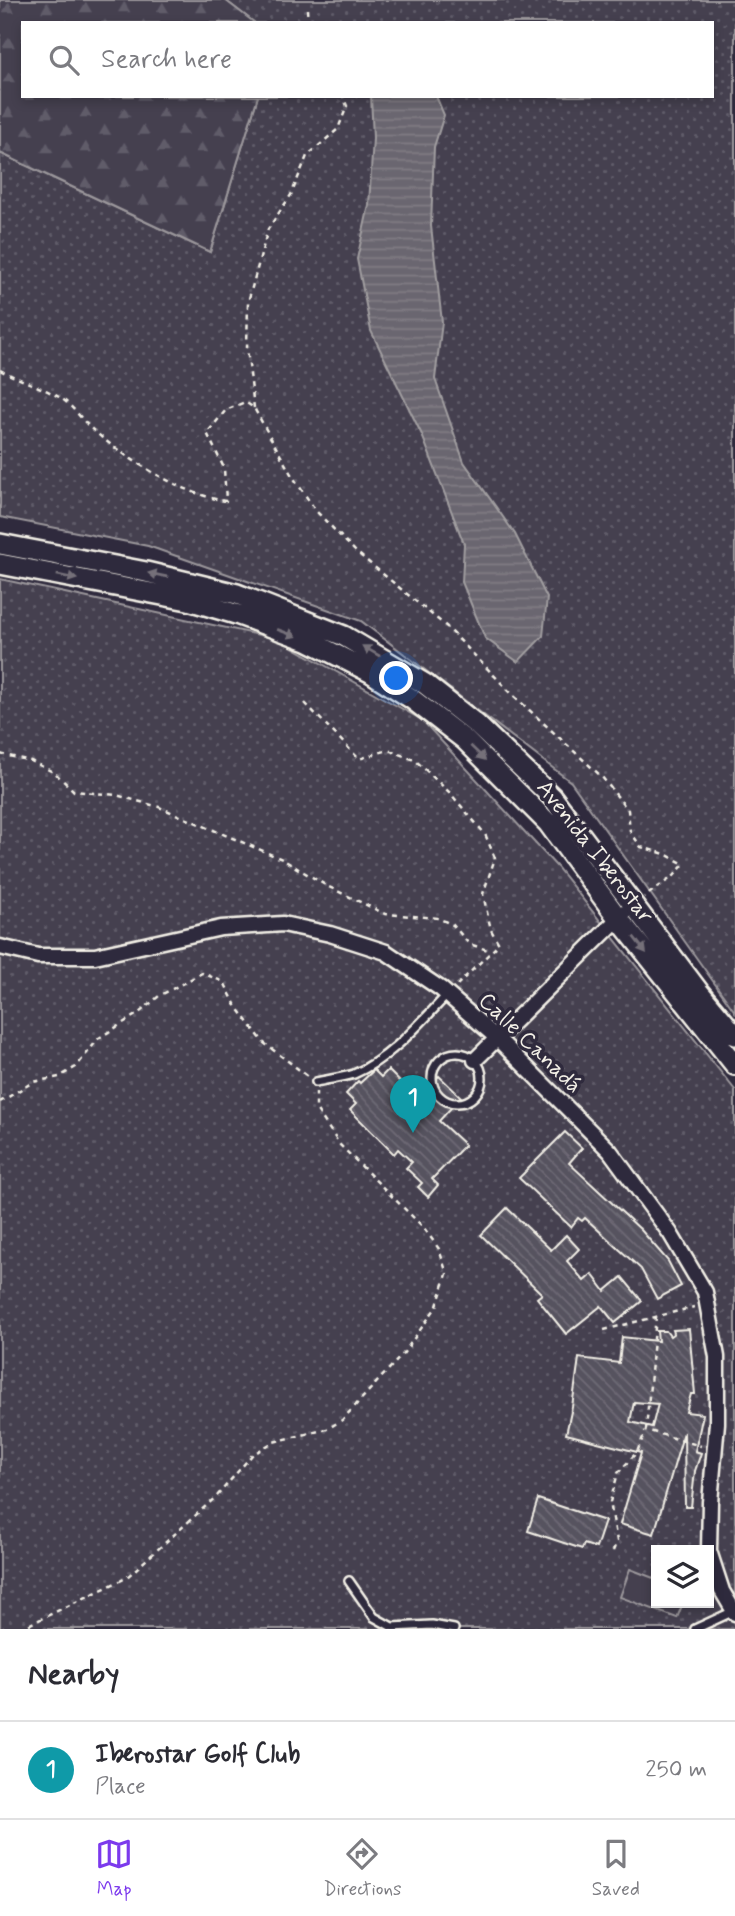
<!DOCTYPE html>
<meta charset="utf-8">
<style>
body{margin:0;font-family:Mynerve,sans-serif;background:#f7f7f7;color:#2b2b33}
.controls{position:absolute;right:21px;bottom:21px;display:grid;overflow:hidden;border-radius:0px;box-shadow:0 4px 10px #0003}
.controls button{width:63px;height:63px;display:grid;place-items:center;padding:0;border:0;border-bottom:2px solid #e1e1e2;background:#fff;color:#2b2b33;font:35px sans-serif}
.you{position:absolute;left:397px;top:679px;width:24px;height:24px;margin:-18px;border:5px solid #fff;border-radius:50%;background:#1a73e8;box-shadow:0 0 0 10px #1a73e833}
.badge{display:grid;place-items:center;width:46px;height:46px;border-radius:50%;background:#7c3aed;color:#fff;font-size:23px;font-weight:700}
.pin{position:absolute;translate:-50% -58px;filter:drop-shadow(0 2px 4px #0008)}
.pin::after{content:'';position:absolute;top:37px;width:24px;height:21px;background:inherit;clip-path:polygon(0 0,100% 0,50% 100%)}
.list{margin:0;padding:0;list-style:none}
h2{display:flex;justify-content:space-between;align-items:center;height:91px;margin:0;padding:0 28px;font-size:30px}
h2 small{font-size:23px;font-weight:400;color:#7c7c81}
.list li{display:grid;grid-template-columns:46px 1fr auto;gap:21px;align-items:center;box-sizing:border-box;height:98px;padding:0 28px;border-top:2px solid #e1e1e2}
.list b{display:block;font-size:26px;white-space:nowrap}
.list p{margin:0;font-size:23px;white-space:nowrap;color:#7c7c81}
.list em{font-size:23px;font-style:normal;color:#7c7c81}
.icon{flex:none;width:38px;height:38px;fill:none;stroke:currentColor;stroke-width:2;stroke-linecap:round;stroke-linejoin:round}
.map{position:relative;flex:none;width:735px;height:1629px;overflow:hidden}
.search{position:absolute;background:#fff;box-shadow:0 4px 10px #0003;left:21px;right:21px;top:21px;height:77px;display:flex;align-items:center;gap:18px;box-sizing:border-box;padding:0 24px;border-radius:0px;color:#7c7c81;font-size:26px}
.sheet{height:189px;background:#fff}
nav{display:flex;justify-content:space-around;align-items:center;box-sizing:border-box;height:98px;border-top:2px solid #e1e1e2;background:#fff;font-size:19px;color:#7c7c81}
nav a{display:grid;justify-items:center;gap:4px}
nav .on{color:#7c3aed}
.map>svg:first-child{display:block}
.grass{fill:url(#grass-dots);stroke:#9c989c;stroke-width:2;fill-rule:evenodd}
.forest{fill:url(#forest-firs);stroke:#9c989c;stroke-width:2}
.green{fill:#454050;stroke:#9c989c;stroke-width:2}
.water{fill:url(#water-rules);stroke:#a19ea0;stroke-width:2}
.building{fill:url(#building-back-hatch);stroke:#f4f1e8;stroke-width:2;fill-rule:evenodd}
.lines{fill:none;stroke-linecap:round;stroke-linejoin:round}
.service-casing{stroke:#f4f1e8;stroke-width:12}
.minor-casing{stroke:#f4f1e8;stroke-width:19}
.tertiary-casing{stroke:#f4f1e8;stroke-width:24}
.path{stroke:#f4f1e8;stroke-width:2.5;stroke-dasharray:5 5;stroke-linecap:butt}
.service{stroke:#2f2a3d;stroke-width:7}
.minor{stroke:#2f2a3d;stroke-width:14}
.tertiary{stroke:#2f2a3d;stroke-width:19}
.oneway{fill:#747079}
.labels{text-anchor:middle;stroke-width:7;stroke-linejoin:round;paint-order:stroke}
.street-label{font-size:23px;fill:#f4f1e8;stroke:#2f2a3d}
</style>
<div class="map">
<svg width="735" height="1629" viewBox="0 0 735 1629">
<defs>
<pattern id="grass-dots" width="8" height="8" patternUnits="userSpaceOnUse" patternTransform="scale(1.75)"><rect width="8" height="8" fill="#454050"/><path d="M2 2h.1M6 6h.1" fill="none" stroke="#605c69" stroke-width="1.8" stroke-linecap="round"/></pattern>
<pattern id="forest-firs" width="22" height="20" patternUnits="userSpaceOnUse" patternTransform="scale(1.75)"><rect width="22" height="20" fill="#454050"/><path d="M5 1l3.5 6h-7zM16 11l3.5 6h-7z" fill="#605c69"/></pattern>
<pattern id="water-rules" width="6" height="5" patternUnits="userSpaceOnUse" patternTransform="scale(1.75)"><rect width="6" height="5" fill="#6a6670"/><path d="M0 2.5h6" fill="none" stroke="#807c84"/></pattern>
<pattern id="building-back-hatch" width="6" height="6" patternUnits="userSpaceOnUse" patternTransform="scale(1.75)"><rect width="6" height="6" fill="#56525f"/><path d="M-1 5l2 2M0 0l6 6M5-1l2 2" fill="none" stroke="#6f6b76"/></pattern>
</defs>
<rect width="100%" height="100%" fill="#2f2a3d"/>
<filter id="ink" filterUnits="userSpaceOnUse"><feTurbulence type="fractalNoise" baseFrequency=".0143" numOctaves="2"/><feDisplacementMap in="SourceGraphic" scale="14" xChannelSelector="R" yChannelSelector="G"/><feConvolveMatrix kernelMatrix="1 2 1 2 8 2 1 2 1" color-interpolation-filters="sRGB"/></filter>
<g filter="url(#ink)">
<!-- grass -->
<path class="grass" d="M225,0h510v1012l-164,-230 -210,-161 -213,-75 -148,-29v-364l210,99 48,-156h454v-73h-457z
M0,579l278,60 144,81 135,147 178,223v539h-735zM656,1550h53v53h-53z"/>
<!-- forest -->
<path class="forest" d="M0,0h225l30,23h-232v73h235l-48,156 -210,-99z"/>
<!-- green -->
<path class="green" d="M630,1569l26,10v24h27l-6,15 -57,-21z"/>
<!-- water -->
<path class="water" d="M371,96h65l8,19 -10,32 -3,79 11,96 -7,57 29,83 51,72 32,64 -4,38 -25,26 -33,-24 -23,-56 2,-38 -42,-109 -51,-104 -14,-72 12,-54 4,-67z"/>
<!-- building -->
<path class="building" d="M374,1070l7,7 7,-7 29,29 22,-23 22,21 -22,24 26,24 -33,34 6,6 -10,12 -10,-10 4,-4 -16,-15 6,-6 -14,-13 -4,5 -44,-44 6,-6 -10,-10 12,-13 2,2z
M565,1132l17,16 -13,15 72,67 27,31 13,25 -24,13 -16,-30 -56,-51 -3,3 -4,-3 -7,9 -52,-49z
M507,1208l44,42 15,-15 13,14 -12,12 17,20 8,-7 13,17 17,-14 20,24 -27,22 -14,-17 -35,28 -29,-36 5,-4 -61,-59z
M689,1329l6,65h-4l-5,18 17,2 -8,37 6,2 -6,18 -4,36h-6l-1,-75 -30,102 -34,-10 21,-71 -75,-19 6,-27 7,-49 40,5 3,-26 36,4 -1,-10h9l4,5 4,-3 -1,-3zM634,1402l24,2 -6,23 -22,-5z
M538,1499l67,22 -9,27 -12,-4 -2,5 -54,-18z"/>
<g class="lines">
<!-- service casing -->
<g class="service-casing">
<path id="service" d="M432 1078a25 25 0 1 1 50 0a25 25 0 1 1-50 0Z
M316,1082c12,-3 26,-4 38,-8 37,-16 66,-51 93,-79
M349,1581l25,36 18,10 40,-2 22,4
M695,1629l39,-18"/>
</g>
<!-- minor casing -->
<g class="minor-casing">
<path id="minor" d="M0,947l38,9h57l126,-28 62,-4 47,10 56,18 55,37 56,49 113,113 60,82 35,59 12,65v66l-7,79 -1,48
M475,1060l149,-147
M709,1551l13,40 13,22"/>
</g>
<!-- tertiary casing -->
<g class="tertiary-casing">
<path id="tertiary" d="M0,544l146,28 91,22 107,42 81,48 52,41 75,72 147,195 36,43
M0,564l188,36 51,15 68,25 63,32 42,27 53,41 83,83 70,95 117,147"/>
</g>
<!-- path -->
<path class="path" d="M307,9l1,14
M0,370c19,10 40,16 59,27 13,7 23,24 35,34 34,29 88,63 132,70l-2,-33 -17,-35 19,-23 19,-8 9,6 37,66 25,37 39,40 92,76 66,68 89,82 26,33 2,21 11,16 24,7 19,10 -10,12 -30,21
M254,408l-7,-60 1,-46 20,-73 23,-34 16,-39 31,-27 9,-23 -4,-10
M305,703l54,56 29,-9 27,10 35,33 35,41 10,24 -12,36 8,36 8,14 -42,41
M0,754l31,7 24,12 19,18 42,4 43,12 123,52 45,27 58,28 53,4 15,7 16,19 22,7
M0,1102l33,-20 26,-5 17,-10 23,-29 40,-25 20,-17 43,-23 22,9 11,22 29,39 46,35
M656,1316l-10,114 55,16
M604,1330l90,-23
M613,1551l4,-10 -7,-39 8,-29 19,-21 9,-22
M20,1629l106,-51 91,-82 35,-41 21,-13 54,-13 15,-9 61,-66 34,-48 10,-32 -8,-25 -15,-21 -84,-83 -24,-36v-17"/>
<!-- service -->
<use href="#service" class="service"/>
<!-- minor -->
<use href="#minor" class="minor"/>
<!-- tertiary -->
<use href="#tertiary" class="tertiary"/>
</g>
<!-- one-way arrows -->
<defs><path id="oneway-solid" d="M-6-.8H1V-3.2L6.5 0L1 3.2V.8H-6Z" transform="scale(1.75)"/></defs>
<g class="oneway">
<use href="#oneway-solid" transform="translate(158 575) rotate(-168)"/>
<use href="#oneway-solid" transform="translate(67 577) rotate(11)"/>
<use href="#oneway-solid" transform="translate(287 633) rotate(20)"/>
<use href="#oneway-solid" transform="translate(371 651) rotate(-150)"/>
<use href="#oneway-solid" transform="translate(478 753) rotate(44)"/>
<use href="#oneway-solid" transform="translate(640 945) rotate(52)"/>
</g>
</g>
<g class="labels">
<!-- street labels -->
<g class="street-label">
<text transform="translate(596 851) rotate(52)" y="8">Avenida Iberostar</text>
<text transform="translate(531 1042) rotate(44)" y="8">Calle Canadá</text>
</g>
</g>
</svg>
<div class="controls">
<button><svg class="icon" aria-label="layers" viewBox="0 0 24 24"><path d="M12 4l9 5-9 5-9-5zM3 14l9 5 9-5"/></svg></button>
</div>
<div class="you"></div>
<div class="pin badge" style="left:413px;top:1133px;background:#0f9aa8">1</div>
<div class="search"><svg class="icon" aria-label="search" viewBox="0 0 24 24"><circle cx="10" cy="10" r="6"/><path d="M15 15l6 6"/></svg>Search here</div>
</div>
<section class="sheet">
<h2>Nearby<small></small></h2>
<ul class="list">
<li><span class="badge" style="background:#0f9aa8">1</span><div><b>Iberostar Golf Club</b><p>Place</p></div><em>250 m</em></li>
</ul>
</section>
<nav>
<a class="on"><svg class="icon" aria-label="map" viewBox="0 0 24 24"><path d="M3 6l6-2 6 2 6-2v14l-6 2-6-2-6 2zM9 4v14M15 6v14"/></svg>Map</a>
<a><svg class="icon" aria-label="directions" viewBox="0 0 24 24"><path d="M12 3l9 9-9 9-9-9zM9 14v-3h6M13 9l2 2-2 2"/></svg>Directions</a>
<a><svg class="icon" aria-label="saved" viewBox="0 0 24 24"><path d="M7 4h10v16l-5-4-5 4z"/></svg>Saved</a>
</nav>
